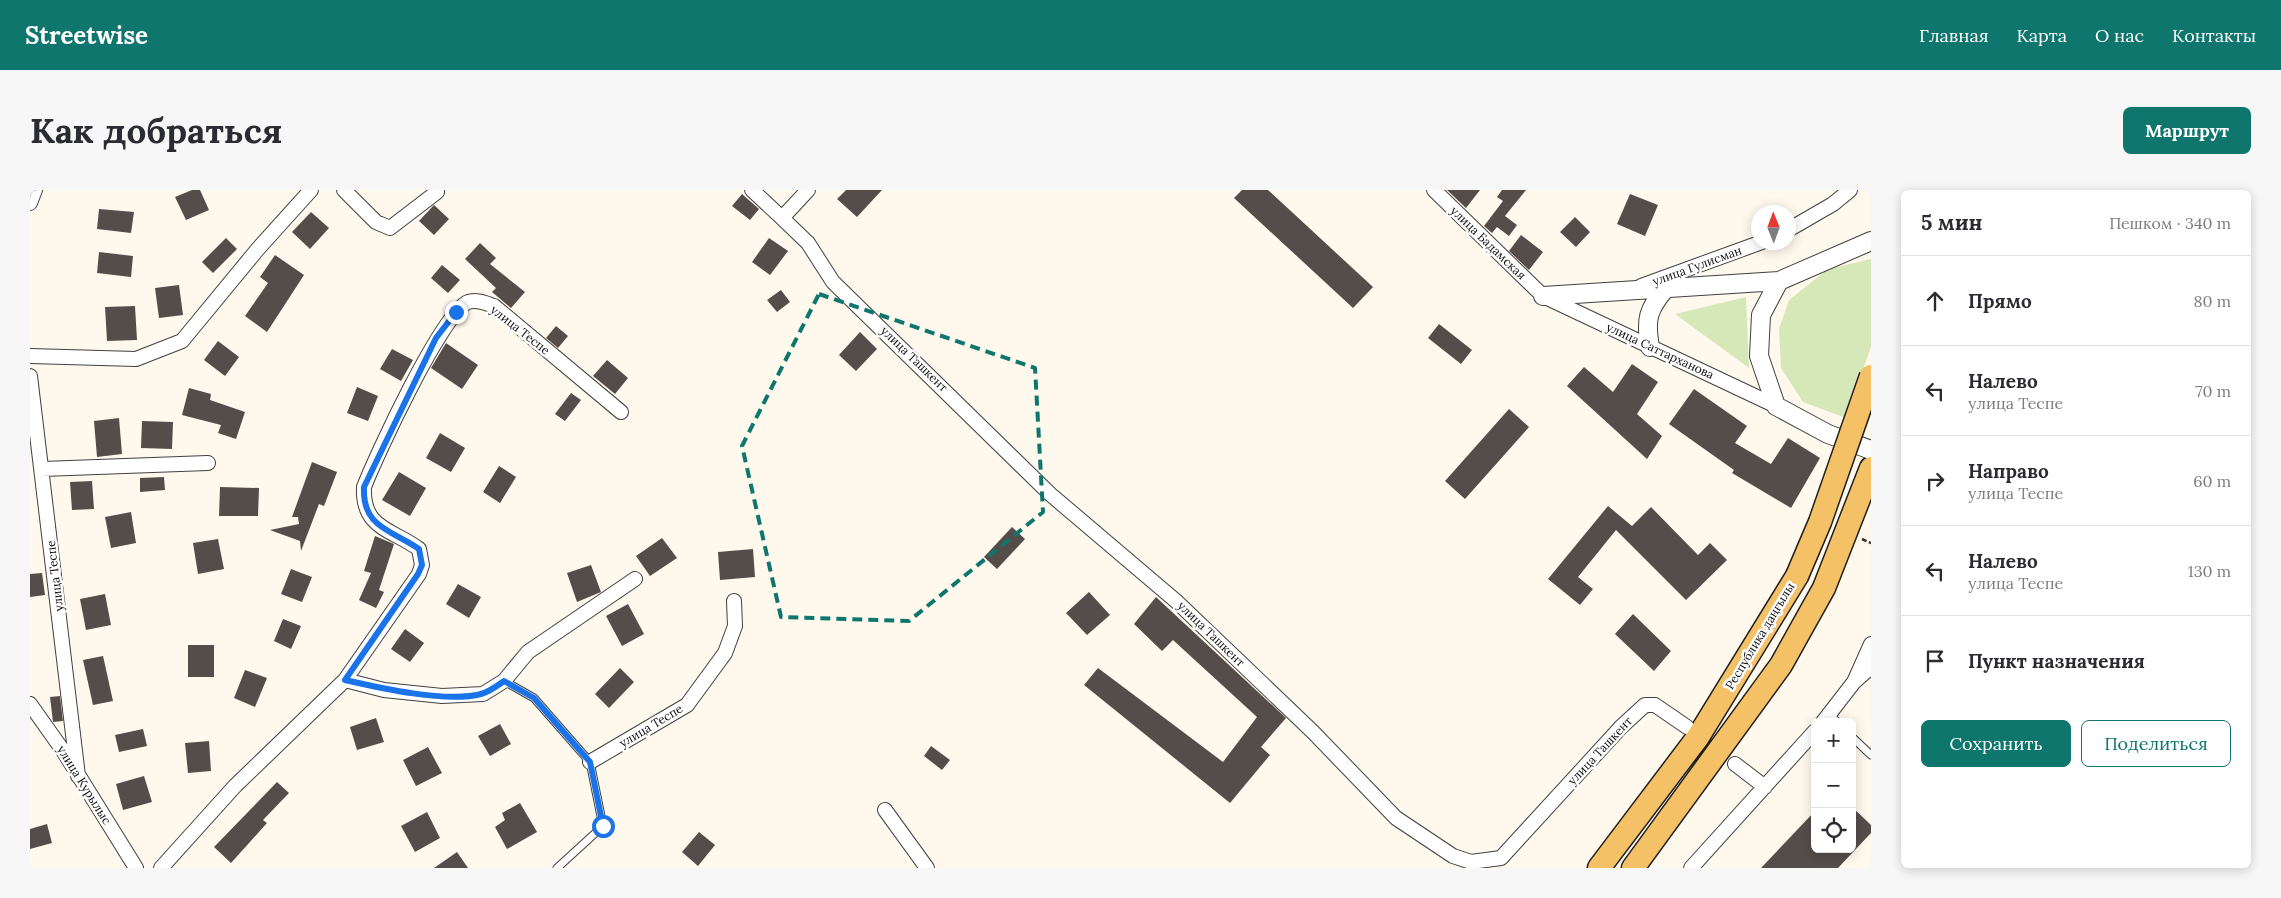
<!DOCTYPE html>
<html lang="ru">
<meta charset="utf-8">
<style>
body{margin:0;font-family:Lora,serif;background:#f7f7f7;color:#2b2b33}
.controls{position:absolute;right:15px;bottom:15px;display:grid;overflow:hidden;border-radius:8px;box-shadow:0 2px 12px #0003}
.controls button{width:45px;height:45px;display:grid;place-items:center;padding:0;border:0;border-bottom:1px solid #e1e1e2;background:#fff;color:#2b2b33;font:25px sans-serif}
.compass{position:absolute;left:1721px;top:15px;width:45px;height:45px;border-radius:50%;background:#fff;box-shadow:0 2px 12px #0003;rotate:359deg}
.stop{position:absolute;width:15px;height:15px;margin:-11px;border:4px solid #1a73e8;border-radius:50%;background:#fff}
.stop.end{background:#1a73e8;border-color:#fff;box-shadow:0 1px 5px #0008}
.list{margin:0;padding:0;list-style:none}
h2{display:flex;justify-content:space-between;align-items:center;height:65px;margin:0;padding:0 20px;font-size:21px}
h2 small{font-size:16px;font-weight:400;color:#7c7c81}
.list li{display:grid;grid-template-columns:32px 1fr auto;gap:15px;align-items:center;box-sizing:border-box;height:90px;padding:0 20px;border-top:1px solid #e1e1e2}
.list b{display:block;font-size:19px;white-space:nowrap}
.list p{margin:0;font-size:16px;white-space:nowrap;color:#7c7c81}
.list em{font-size:16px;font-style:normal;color:#7c7c81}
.actions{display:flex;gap:10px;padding:15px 20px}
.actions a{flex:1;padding:11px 0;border:1px solid #0f766e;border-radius:8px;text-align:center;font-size:18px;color:#0f766e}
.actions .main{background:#0f766e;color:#fff}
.icon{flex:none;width:28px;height:28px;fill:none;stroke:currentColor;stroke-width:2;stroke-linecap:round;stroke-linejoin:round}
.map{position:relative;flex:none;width:1841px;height:678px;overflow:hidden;border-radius:8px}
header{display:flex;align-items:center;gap:30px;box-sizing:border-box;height:70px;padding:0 25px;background:#0f766e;color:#fff}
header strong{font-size:24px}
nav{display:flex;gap:28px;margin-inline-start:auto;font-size:18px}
.intro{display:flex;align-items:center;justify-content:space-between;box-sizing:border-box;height:120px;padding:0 30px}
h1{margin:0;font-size:35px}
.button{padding:12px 22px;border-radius:8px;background:#0f766e;color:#fff;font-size:18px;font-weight:700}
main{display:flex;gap:30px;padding:0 30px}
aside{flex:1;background:#fff;border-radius:8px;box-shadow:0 2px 12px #0003}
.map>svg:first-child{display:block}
.green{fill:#d7e8b8}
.building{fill:#554d4a}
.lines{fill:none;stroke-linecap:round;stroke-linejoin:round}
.service-casing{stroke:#404040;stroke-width:9}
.minor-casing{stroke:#404040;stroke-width:16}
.tertiary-casing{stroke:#404040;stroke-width:20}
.primary-casing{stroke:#1e1e1e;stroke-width:25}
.path{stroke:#2f2f2f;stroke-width:2.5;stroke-dasharray:5 2.5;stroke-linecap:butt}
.service{stroke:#fff;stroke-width:7}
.minor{stroke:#fff;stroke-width:14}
.tertiary{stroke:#fff;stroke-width:18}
.primary{stroke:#f5c167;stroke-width:22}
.primary-bridge-casing{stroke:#1e1e1e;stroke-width:25;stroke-linecap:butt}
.primary-bridge{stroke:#f5c167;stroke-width:22}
.route{stroke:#1a73e8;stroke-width:6}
.marked{fill:none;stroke:#0f766e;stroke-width:4;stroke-dasharray:10 6;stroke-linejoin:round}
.labels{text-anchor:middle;stroke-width:5;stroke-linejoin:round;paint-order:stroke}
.street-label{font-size:12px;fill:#0d0d0d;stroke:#fff}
</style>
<header>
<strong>Streetwise</strong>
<nav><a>Главная</a><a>Карта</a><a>О нас</a><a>Контакты</a></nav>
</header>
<div class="intro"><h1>Как добраться</h1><a class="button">Маршрут</a></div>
<main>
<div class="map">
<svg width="1841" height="678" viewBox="0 0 1841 678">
<rect width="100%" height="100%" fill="#fff9ed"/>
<!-- green -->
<path class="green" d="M1841,69v88l-25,71 -43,-16 -22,-34 -2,-39 10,-29 39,-31z
M1716,107l3,71 -74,-54z"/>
<!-- building -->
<path class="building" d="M162,0h8l9,20 -23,10 -11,-23z
M816,0h36l-25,27 -20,-18z
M1212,0h26l105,97 -20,21 -119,-110z
M1417,0h33l-14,18z
M1472,0h24l-21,26 12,9 -8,11 -12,-9 -5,6 -8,-7 19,-25 -6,-4z
M712,4l17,15 -9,11 -18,-14z
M1600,4l28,11 -13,31 -28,-12z
M404,15l15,14 -15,16 -15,-14z
M69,19l35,3 -3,21 -34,-4z
M281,22l18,16 -19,21 -18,-17z
M1545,27l15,15 -14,15 -16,-15z
M1491,45l22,17 -14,18 -20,-19z
M196,48l11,11 -24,24 -11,-11z
M739,48l19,13 -18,24 -18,-13z
M450,53l16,15 -6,6 35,28 -14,16 -19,-16 4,-4 -31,-29z
M69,62l34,4 -2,21 -34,-4z
M245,65l29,20 -37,57 -22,-16 23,-33 -8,-6z
M412,75l18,15 -12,13 -17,-15z
M149,95l4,30 -24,3 -4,-30z
M751,100l9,12 -13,10 -10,-12z
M105,116l2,34 -30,1 -2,-34z
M1409,134l33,26 -11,14 -33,-26z
M526,136l12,10 -10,12 -12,-10z
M830,142l17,17 -21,22 -17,-16z
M188,151l21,16 -14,19 -21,-16z
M416,153l32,22 -16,24 -31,-21z
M362,159l21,11 -12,21 -21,-12z
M577,170l21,18 -13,16 -22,-18z
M1602,174l26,18 -21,32 25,22 -15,23 -80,-73 17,-19 29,25z
M327,197l21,9 -10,25 -21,-8z
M159,198l22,6 -1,6 35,12 -9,27 -18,-6 3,-8 -39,-10z
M1664,199l53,37 -12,17 36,21 17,-26 32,20 -29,50 -59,-35 2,-3 -65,-46z
M541,203l10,7 -16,21 -10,-7z
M1479,219l20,18 -64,72 -20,-18z
M89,228l3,36 -25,3 -3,-36z
M112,231l31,1 -1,27 -31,-1z
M410,243l25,15 -14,24 -25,-14z
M282,272l25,10 -13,34 -5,-2 -18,47 -1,-10 -30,-11 29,-6 -1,-7h-6z
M469,276l17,11 -16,26 -17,-11z
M369,282l27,16 -16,28 -28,-16z
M134,287l1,13 -25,2v-14z
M62,291l2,28 -22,1 -2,-28z
M190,297l39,1 -1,28h-39z
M1578,316l24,20 19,-19 47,48 12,-12 17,17 -41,40 -70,-70 -38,47 15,12 -13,16 -32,-26z
M101,322l5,31 -25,5 -6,-31z
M982,337l13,12 -28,30 -13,-12z
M345,346l19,8 -15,46 5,2 -8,16 -17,-8 12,-27 -7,-2z
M632,348l15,20 -27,18 -14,-20z
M188,349l6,30 -26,5 -5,-31z
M723,359l2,28 -35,3 -2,-28z
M561,375l10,27 -24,10 -10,-29z
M261,379l21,8 -10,25 -21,-8z
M12,383l3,22 -15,2v-23z
M428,394l23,13 -12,21 -23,-14z
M1059,402l21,23 -23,20 -21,-22z
M75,404l6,31 -25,5 -6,-31z
M1126,407l130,121 -25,29 9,8 -40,48 -146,-118 14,-17 125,94 34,-45 -84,-77 -11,11 -28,-27z
M598,414l16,30 -22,12 -16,-30z
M1603,424l38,37 -17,20 -39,-37z
M253,429l18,7 -10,23 -17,-8z
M375,439l19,14 -14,19 -19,-13z
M158,455h26v32h-26z
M73,466l10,45 -20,4 -10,-45z
M590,478l14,14 -25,26 -14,-14z
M215,480l22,8 -12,29 -21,-9z
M30,506l3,25 -10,1 -3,-25z
M346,528l8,24 -27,8 -7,-23z
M470,534l11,20 -21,12 -12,-20z
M113,539l4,17 -28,6 -4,-17z
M179,551l2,30 -23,2 -3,-30z
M901,556l19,14 -8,10 -18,-14z
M398,557l14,26 -26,13 -13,-26z
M114,586l8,26 -29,8 -7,-26z
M247,592l12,11 -26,27 4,3 -36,40 -17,-16z
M490,613l17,29 -30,17 -12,-22 10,-7 -3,-7z
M1822,617l19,18v8l-33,35h-77l54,-57v38h37z
M397,622l13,26 -25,14 -14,-26z
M17,634l5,19 -22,6v-20z
M669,642l16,13 -17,21 -16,-14z
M427,662l11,16h-34z"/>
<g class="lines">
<!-- service casing -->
<g class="service-casing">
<path id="service" d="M474,491l30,17 56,64 13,64 -46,42
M1800,524l7,8
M1822,547l19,18"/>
</g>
<!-- minor casing -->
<g class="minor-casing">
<path id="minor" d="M314,0l32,32 14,6 47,-36
M722,0l30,28
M778,0l-26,28 26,25 25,39 217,212 126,107 137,131 83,86 57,38 18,6 30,-4 120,-131 24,-22h10l32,22
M1404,0l109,106 233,110
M0,13l5,-13
M1758,40l45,-26 17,-14
M1611,96l121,-44
M0,166l106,3 46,-18 75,-91 54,-60
M0,186l48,400
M12,279l166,-6
M1841,454l-17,38 17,-15
M315,490l39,10 58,6 41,-2 21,-13 24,-29 107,-73
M0,514l34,48 72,116
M1793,532l31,-40
M560,572l97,-57 38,-52 10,-27 -1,-25
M1705,574l30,23
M855,620l42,58
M131,678l74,-82 110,-106 74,-106 3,-9 -3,-16c-27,-20 -57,-20 -55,-62 12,-31 78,-174 104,-185 8,-3 17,1 26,4l127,106
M1661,678l124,-137"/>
</g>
<!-- tertiary casing -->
<g class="tertiary-casing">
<path id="tertiary" d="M1749,91l-18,34 -2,41 17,50 52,28 43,16
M1513,106l236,-15 92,-40
M1620,157c-5,-28 -2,-38 16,-59"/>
</g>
<!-- primary casing -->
<g class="primary-casing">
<path id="primary" d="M1569,678l99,-131 99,-161
M1603,678l148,-203 43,-77 47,-120"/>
</g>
<!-- path -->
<path class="path" d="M1832,349l9,4"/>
<!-- service -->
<use href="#service" class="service"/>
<!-- minor -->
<use href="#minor" class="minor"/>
<!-- tertiary -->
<use href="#tertiary" class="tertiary"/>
<!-- primary -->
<use href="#primary" class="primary"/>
<!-- primary-bridge casing -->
<g class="primary-bridge-casing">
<path id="primary-bridge" d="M1767,386l23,-54 51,-146"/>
</g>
<!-- primary-bridge -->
<use href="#primary-bridge" class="primary-bridge"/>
</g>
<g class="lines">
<!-- route -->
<path class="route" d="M426,122l-20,26 -72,149c-2,41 28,43 55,62l3,16 -4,9 -73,106c35,8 101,23 136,14 8,-2 16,-8 23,-13l30,17 56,64 13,64"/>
</g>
<!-- marked area -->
<path class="marked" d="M789,104l216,74 8,144 -134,109 -128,-4 -39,-171z"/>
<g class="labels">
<!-- street labels -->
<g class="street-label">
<text transform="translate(1458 53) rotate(44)" y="4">улица Бадамская</text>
<text transform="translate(1667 76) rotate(-20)" y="4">улица Гулисман</text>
<text transform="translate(490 140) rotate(38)" y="4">улица Теспе</text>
<text transform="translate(1630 161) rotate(25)" y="4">улица Саттарханова</text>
<text transform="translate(884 169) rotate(44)" y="4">улица Ташкент</text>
<text transform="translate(25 386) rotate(-97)" y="4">улица Теспе</text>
<text transform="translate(1181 444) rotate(44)" y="4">улица Ташкент</text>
<text transform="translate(1730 446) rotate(-59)" y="4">Республика даңғылы</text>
<text transform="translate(621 536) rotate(-31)" y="4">улица Теспе</text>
<text transform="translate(1570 561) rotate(-47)" y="4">улица Ташкент</text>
<text transform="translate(54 595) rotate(58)" y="4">улица Курылыс</text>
</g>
</g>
</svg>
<div class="controls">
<button>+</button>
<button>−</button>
<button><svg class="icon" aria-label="locate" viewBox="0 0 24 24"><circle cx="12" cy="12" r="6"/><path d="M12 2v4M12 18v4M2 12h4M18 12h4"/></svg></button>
</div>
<svg class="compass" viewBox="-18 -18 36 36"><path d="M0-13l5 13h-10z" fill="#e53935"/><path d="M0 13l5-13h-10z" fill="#7c7c81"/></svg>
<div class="stop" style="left:573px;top:636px"></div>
<div class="stop end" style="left:426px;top:122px"></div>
</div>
<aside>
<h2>5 мин<small>Пешком · 340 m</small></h2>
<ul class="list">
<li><svg class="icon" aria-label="ahead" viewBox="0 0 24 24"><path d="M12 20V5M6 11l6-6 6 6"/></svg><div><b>Прямо</b></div><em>80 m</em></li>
<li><svg class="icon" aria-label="left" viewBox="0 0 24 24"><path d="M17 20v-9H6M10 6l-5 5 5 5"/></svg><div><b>Налево</b><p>улица Теспе</p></div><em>70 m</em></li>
<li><svg class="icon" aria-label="right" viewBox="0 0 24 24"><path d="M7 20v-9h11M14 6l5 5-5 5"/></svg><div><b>Направо</b><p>улица Теспе</p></div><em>60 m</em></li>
<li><svg class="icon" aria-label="left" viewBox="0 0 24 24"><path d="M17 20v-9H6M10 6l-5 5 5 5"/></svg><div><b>Налево</b><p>улица Теспе</p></div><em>130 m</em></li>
<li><svg class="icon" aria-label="arrive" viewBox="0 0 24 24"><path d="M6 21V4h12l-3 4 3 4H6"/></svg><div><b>Пункт назначения</b></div></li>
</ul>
<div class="actions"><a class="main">Сохранить</a><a>Поделиться</a></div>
</aside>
</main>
